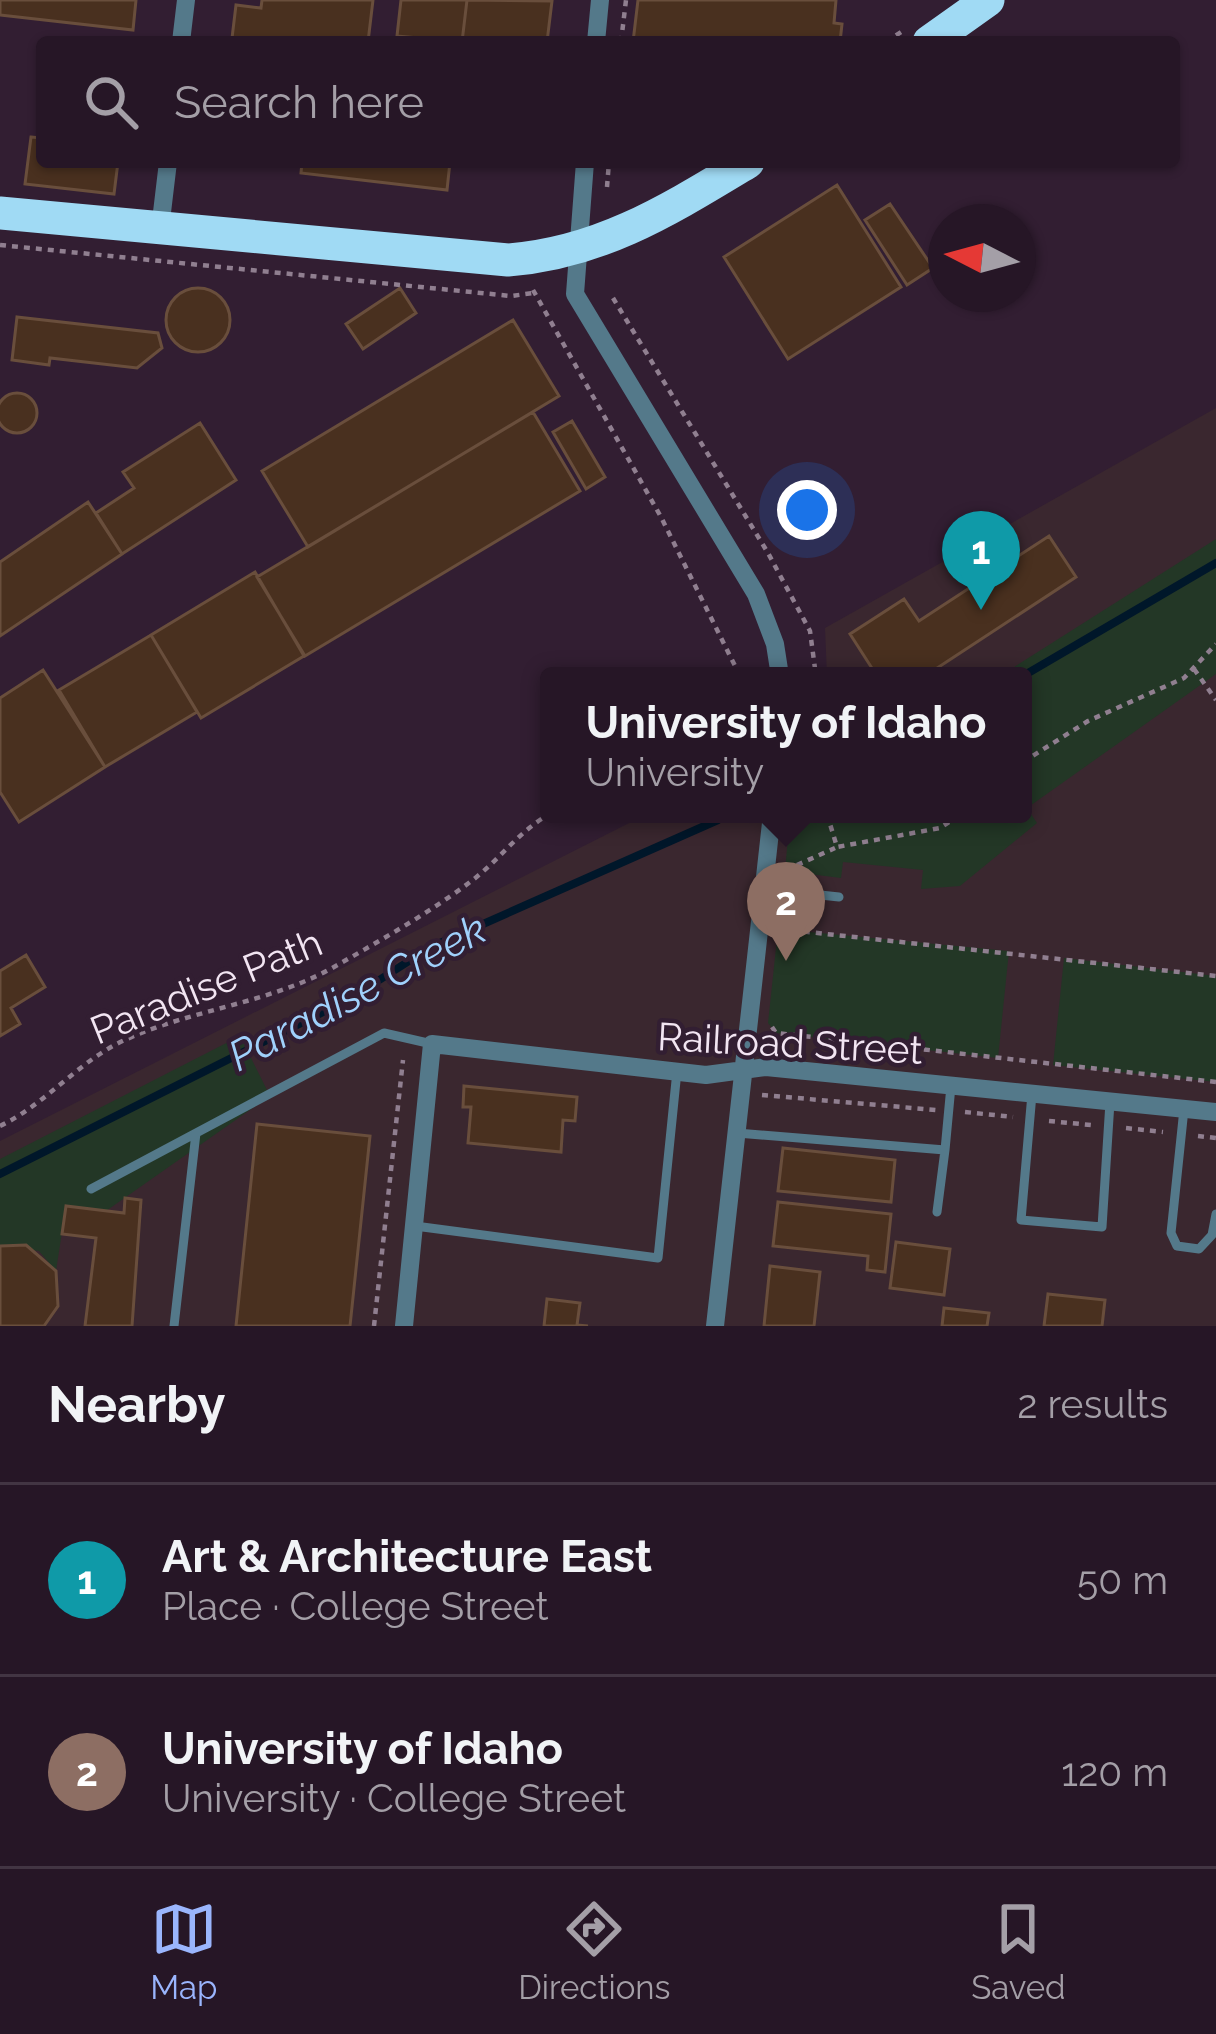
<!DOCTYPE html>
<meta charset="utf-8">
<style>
body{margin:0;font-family:Raleway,sans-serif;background:#322332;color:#f1f3f6}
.compass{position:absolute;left:928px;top:204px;width:108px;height:108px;border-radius:50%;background:#261626;box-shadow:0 3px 9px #0004;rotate:276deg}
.you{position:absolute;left:807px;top:510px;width:42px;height:42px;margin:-30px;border:9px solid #fff;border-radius:50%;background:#1a73e8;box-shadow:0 0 0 18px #1a73e833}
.badge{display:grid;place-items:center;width:78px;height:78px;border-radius:50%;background:#9ab5fd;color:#fff;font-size:39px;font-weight:700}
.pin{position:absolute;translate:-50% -99px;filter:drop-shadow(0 3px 6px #0008)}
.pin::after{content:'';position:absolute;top:63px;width:42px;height:36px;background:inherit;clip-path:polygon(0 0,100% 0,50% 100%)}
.popup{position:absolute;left:540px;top:667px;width:492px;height:156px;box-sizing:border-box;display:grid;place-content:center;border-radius:12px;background:#261626;filter:drop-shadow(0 3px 9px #0005);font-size:39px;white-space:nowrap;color:#a49fa7}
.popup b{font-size:45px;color:#f1f3f6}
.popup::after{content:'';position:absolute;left:50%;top:100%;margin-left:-24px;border:24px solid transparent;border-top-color:#261626}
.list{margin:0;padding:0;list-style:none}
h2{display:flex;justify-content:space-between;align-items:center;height:156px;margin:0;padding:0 48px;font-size:51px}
h2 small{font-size:39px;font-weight:400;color:#a49fa7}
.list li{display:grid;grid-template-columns:78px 1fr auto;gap:36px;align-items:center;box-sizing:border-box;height:192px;padding:0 48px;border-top:3px solid #423543}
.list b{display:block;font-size:45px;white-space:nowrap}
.list p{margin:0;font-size:39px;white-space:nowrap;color:#a49fa7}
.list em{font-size:39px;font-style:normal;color:#a49fa7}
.icon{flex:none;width:66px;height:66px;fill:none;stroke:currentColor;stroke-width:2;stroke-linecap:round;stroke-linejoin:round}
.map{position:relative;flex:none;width:1216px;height:1326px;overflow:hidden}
.search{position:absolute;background:#261626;box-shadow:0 3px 9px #0004;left:36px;right:36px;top:36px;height:132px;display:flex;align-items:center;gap:30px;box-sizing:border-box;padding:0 42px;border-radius:12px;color:#a49fa7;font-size:45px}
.sheet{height:540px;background:#261626}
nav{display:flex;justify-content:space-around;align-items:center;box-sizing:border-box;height:168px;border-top:3px solid #423543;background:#261626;font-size:33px;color:#a49fa7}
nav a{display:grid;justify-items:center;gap:6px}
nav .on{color:#9ab5fd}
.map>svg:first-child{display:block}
.education{fill:#3a272f}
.green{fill:#233726}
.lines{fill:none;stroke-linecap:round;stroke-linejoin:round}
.stream{stroke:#00172a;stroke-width:8}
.building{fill:#49301f;stroke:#694e3c;stroke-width:3}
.path{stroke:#907f90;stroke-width:4.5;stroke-dasharray:6 6;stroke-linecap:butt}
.service{stroke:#54798a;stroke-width:9}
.minor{stroke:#54798a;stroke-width:18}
.trunk{stroke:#a0daf4;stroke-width:33}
.labels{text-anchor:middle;stroke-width:9;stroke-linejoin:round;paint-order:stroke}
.street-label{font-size:39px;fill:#f2e5f2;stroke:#321e32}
.water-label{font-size:42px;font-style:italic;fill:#a0d1fc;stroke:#321e32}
</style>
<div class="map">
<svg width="1216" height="1326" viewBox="0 0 1216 1326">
<rect width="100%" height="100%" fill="#321e32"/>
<!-- education -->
<path class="education" d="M1216,408v918h-1216v-185l647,-327h376v-138h-196l-2,-48z"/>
<!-- green -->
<path class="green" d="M1216,539v135l-189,134 10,15 -77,63 -39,3 2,-19 -80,-8 -2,16 -56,-7 5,-57h233v-138h-23z
M778,929l231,22 -11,107 -222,-25 -8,-10z
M1064,958l152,18v106l-163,-17z
M240,1036l30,60 -164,115 -40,-5 -10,65 -17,-20 -39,-5v-87z"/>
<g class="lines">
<!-- stream -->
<path class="stream" d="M1023,676l193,-113
M0,1174l351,-176 80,-51 287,-127"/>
</g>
<!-- building -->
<path class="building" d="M0,0h136l-3,30 -133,-15z
M262,0h111l-5,42 -136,-4 4,-33 25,3z
M401,0h66l-5,42 -65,-6z
M467,0l85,1 -5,41h-85z
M638,0h198l-2,23 8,1 -2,18h-207z
M31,137l11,1v24h76l-4,32 -89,-10z
M302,162h148l-3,28 -146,-17z
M837,185l64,102 -113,72 -64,-102z
M890,204l43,64 -26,17 -42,-65z
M166 320a32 32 0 1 1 64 0a32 32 0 1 1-64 0Z
M400,288l16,25 -53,36 -17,-25z
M17,317l141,16 4,15 -25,20 -87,-10 -1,7 -37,-5z
M513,320l46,76 -251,151 -46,-76z
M-3 413a20 20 0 1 1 40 0a20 20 0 1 1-40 0Z
M533,412l47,79 -275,165 -48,-79z
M572,421l33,56 -19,12 -33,-57z
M200,423l36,57 -114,74 -26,-41 38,-25 -11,-16z
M88,502l34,52 -122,82v-74z
M1049,536l27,41 -151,99h-48l-27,-42 54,-35 15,22z
M255,572l49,84 -103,62 -50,-83z
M151,635l46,77 -92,55 -46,-77z
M43,670l62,97 -86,55 -19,-30v-94z
M26,955l19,32 -34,21 9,16 -20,12v-65z
M464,1086l113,11 -2,24 -12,-1 -2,32 -93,-9 3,-36h-8z
M257,1124l113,12 -20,190h-114z
M783,1148l112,12 -4,42 -113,-11z
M125,1198l16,2 -9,126h-47l11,-88 -34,-4 4,-28 58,7z
M778,1202l113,12 -6,58 -18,-2 1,-14 -95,-10z
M896,1242l54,7 -6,46 -54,-7z
M26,1245l30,26 2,35 -14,20h-44v-80z
M770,1266l50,6 -6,54h-50z
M1048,1294l57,6 -3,26h-58z
M547,1299l33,4 -3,22 11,1h-44z
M944,1308l45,5 -2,13h-45z"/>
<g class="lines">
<!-- path -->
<path class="path" d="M621,42l5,-42
M886,42l15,-10
M607,187l2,-25
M0,245l511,51 22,-3
M533,290l128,227 79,159
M613,298l155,255 42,78 6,45
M1194,669l22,31
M1023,762l65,-41 96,-43 32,-34
M827,814l10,33 103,-19 21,-14
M786,870l49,-22
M780,929l436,47
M772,1027l4,6 440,49
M762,1095l174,15
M965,1112l48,5
M1049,1121l42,4
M0,1126c48,-23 79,-66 127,-87 67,-30 143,-36 207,-72 47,-27 97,-55 140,-88 27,-21 46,-49 76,-65
M1126,1128l37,4
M1198,1136l18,2
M374,1326l29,-266"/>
<!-- service -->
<path class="service" d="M764,889l75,8
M1032,1094l-11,126 81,7 8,-125
M1184,1109l-13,124 6,13 22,3 13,-14 4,-21
M737,1133l208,17 -8,62
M945,1150l6,-64
M91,1189l293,-156 48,11
M415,1226l243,32 19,-187
M174,1326l22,-193"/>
<!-- minor -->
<path class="minor" d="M181,42l5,-42
M596,42l4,-42
M585,162l-10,132 181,300 19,50 5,32
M160,229l8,-67
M404,1326l28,-282 274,31 60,-8 450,45
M715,1326l57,-512"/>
<!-- trunk -->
<path class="trunk" d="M929,42l59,-42
M0,213l508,47c93,-7 162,-51 240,-98"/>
</g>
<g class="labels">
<!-- street labels -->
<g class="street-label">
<text transform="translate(206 986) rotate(-22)" y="14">Paradise Path</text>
<text transform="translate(790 1043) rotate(3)" y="14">Railroad Street</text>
</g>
<!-- water labels -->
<g class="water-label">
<text transform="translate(357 992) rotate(-28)" y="15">Paradise Creek</text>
</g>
</g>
</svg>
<svg class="compass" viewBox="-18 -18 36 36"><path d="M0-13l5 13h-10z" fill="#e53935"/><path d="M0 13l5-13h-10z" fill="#a49fa7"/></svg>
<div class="you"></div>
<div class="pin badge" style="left:981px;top:610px;background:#0f9aa8">1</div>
<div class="pin badge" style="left:786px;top:961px;background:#8d6e63">2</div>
<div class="popup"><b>University of Idaho</b>University</div>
<div class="search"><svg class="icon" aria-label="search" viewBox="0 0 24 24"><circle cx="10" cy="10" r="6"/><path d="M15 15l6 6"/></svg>Search here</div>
</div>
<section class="sheet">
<h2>Nearby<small>2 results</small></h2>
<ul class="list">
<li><span class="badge" style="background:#0f9aa8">1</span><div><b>Art &amp; Architecture East</b><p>Place · College Street</p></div><em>50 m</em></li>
<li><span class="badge" style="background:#8d6e63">2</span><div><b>University of Idaho</b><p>University · College Street</p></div><em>120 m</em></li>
</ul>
</section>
<nav>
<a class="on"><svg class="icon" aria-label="map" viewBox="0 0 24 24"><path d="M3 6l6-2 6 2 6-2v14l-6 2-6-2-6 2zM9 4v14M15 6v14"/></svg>Map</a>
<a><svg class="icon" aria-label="directions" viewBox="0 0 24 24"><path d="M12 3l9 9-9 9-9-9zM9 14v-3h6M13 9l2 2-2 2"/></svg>Directions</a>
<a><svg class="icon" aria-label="saved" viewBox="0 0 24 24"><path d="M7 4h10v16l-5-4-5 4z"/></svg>Saved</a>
</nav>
